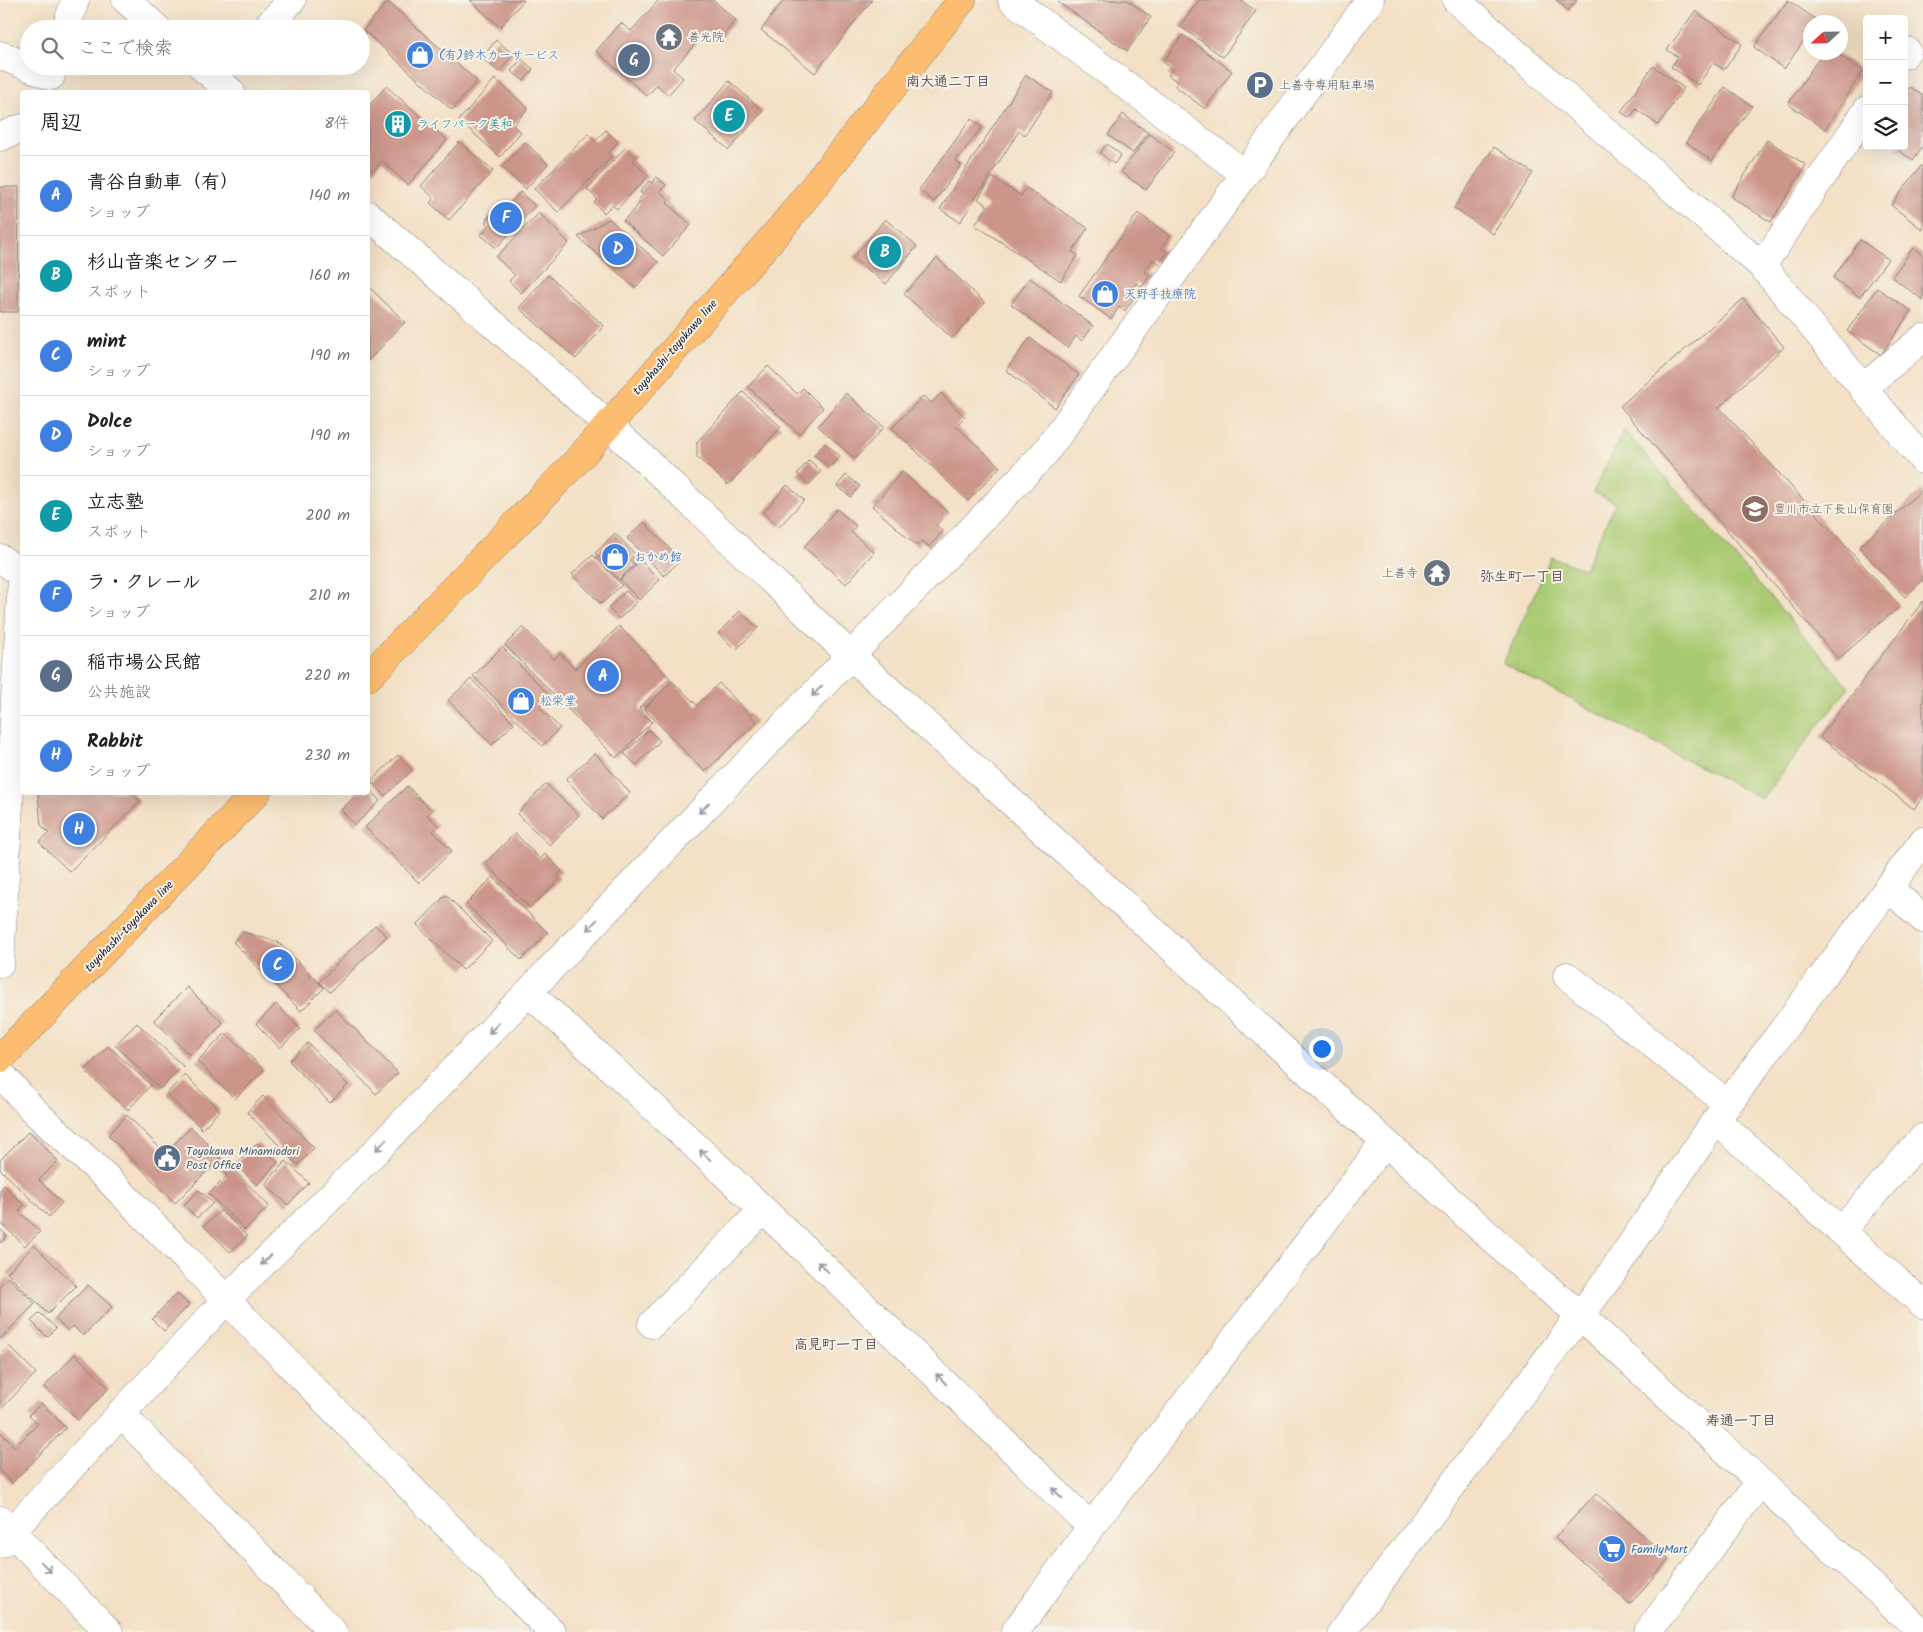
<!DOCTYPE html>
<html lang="ja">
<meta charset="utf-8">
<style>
body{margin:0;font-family:Kalam,"Klee One",sans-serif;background:#f2f2f2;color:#202124}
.controls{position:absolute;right:15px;top:15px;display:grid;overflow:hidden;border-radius:5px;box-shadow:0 5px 20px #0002}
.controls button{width:45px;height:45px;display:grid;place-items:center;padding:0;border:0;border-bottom:1px solid #e0e0e0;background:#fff;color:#202124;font:25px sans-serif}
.compass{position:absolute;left:1803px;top:15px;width:45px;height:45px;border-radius:50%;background:#fff;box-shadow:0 5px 20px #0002;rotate:248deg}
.you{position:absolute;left:1321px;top:1048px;width:18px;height:18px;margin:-12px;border:4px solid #fff;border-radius:50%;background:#1a73e8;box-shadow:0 0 0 8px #1a73e833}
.badge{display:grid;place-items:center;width:32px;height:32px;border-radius:50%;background:#d93025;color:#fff;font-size:16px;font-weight:700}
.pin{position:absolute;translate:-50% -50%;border:2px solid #fff;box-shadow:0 1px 5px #0006}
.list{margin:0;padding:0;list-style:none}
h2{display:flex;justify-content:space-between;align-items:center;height:65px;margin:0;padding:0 20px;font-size:21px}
h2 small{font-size:16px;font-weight:400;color:#757577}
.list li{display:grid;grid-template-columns:32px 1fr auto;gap:15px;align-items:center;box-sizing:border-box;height:80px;padding:0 20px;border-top:1px solid #e0e0e0}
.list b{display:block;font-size:19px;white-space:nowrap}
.list p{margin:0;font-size:16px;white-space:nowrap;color:#757577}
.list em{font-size:16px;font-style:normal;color:#757577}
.icon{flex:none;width:28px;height:28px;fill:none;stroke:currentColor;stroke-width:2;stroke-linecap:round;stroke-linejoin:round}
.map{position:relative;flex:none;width:1923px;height:1632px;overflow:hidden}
.search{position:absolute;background:#fff;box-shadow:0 5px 20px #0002;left:20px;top:20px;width:350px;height:55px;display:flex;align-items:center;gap:12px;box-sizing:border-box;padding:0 18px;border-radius:28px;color:#757577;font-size:19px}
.panel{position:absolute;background:#fff;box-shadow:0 5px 20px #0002;left:20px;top:90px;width:350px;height:705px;border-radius:5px}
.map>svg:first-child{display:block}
.green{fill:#aaca72;stroke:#667656}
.building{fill:#cc958a}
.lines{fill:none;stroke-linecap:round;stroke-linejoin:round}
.minor-casing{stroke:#8a8180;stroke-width:29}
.major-casing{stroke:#8a8180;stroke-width:29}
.minor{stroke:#fff;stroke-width:28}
.major{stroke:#fcbd6f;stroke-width:28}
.oneway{stroke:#9c9ca7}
.labels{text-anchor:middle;stroke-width:4;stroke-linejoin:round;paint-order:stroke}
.worship-label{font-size:12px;fill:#5b616d;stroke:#f7f3e8;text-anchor:start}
.shop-label{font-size:12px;fill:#366cbe;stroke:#f7f3e8;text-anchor:start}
.service-label{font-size:12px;fill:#4e5e75;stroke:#f7f3e8;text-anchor:start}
.culture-label{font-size:12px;fill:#0d838f;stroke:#f7f3e8;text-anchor:start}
.street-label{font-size:12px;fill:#22223b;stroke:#f7f3e8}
.education-label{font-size:12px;fill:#785e54;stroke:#f7f3e8;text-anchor:start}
.neighbourhood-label{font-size:14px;font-weight:bold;fill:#5e4a57;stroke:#f7f3e8}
</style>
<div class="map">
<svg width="1923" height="1632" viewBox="0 0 1923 1632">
<rect width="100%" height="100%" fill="#f7f3e8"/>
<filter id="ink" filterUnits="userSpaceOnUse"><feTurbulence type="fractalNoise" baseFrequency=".02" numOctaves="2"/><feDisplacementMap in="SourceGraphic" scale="10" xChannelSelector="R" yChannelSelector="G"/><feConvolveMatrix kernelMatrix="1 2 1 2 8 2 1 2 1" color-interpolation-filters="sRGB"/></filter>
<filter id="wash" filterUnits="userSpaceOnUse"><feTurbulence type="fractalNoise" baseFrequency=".0096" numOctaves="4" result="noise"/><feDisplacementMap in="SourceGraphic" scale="20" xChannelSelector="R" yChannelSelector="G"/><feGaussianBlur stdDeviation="1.12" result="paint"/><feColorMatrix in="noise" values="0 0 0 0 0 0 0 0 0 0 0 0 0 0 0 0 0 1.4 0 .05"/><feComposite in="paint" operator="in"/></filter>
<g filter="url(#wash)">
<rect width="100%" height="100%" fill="#f3e0c5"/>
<!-- green -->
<path class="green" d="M1624,430l225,257 -87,112 -259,-135 48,-107 33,12 32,-66 -23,-11z"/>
<g id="blocks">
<!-- building -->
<path class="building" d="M470,0h54l-24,27z
M659,0h54l23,20 -19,22 -11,-10 -33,37 10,9 -15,17 -11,-10 -10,11 -51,-45 25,-28 10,8z
M784,0h88l-57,73 -54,-43z
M1060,0h67l24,17 -24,34 -69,-49z
M1199,0h41l16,11 -33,46 -43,-31z
M1556,0h21l-9,11z
M1788,0l30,21 -1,1h-7v10l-26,37 -30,-22z
M388,2l89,79 -25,29 -89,-80z
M1695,11l47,33 -18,26 -11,-7 -15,22 -27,-18 7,-10 -11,-7z
M1183,35l49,36 -27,38 -30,-23 3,-4 -10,-7 5,-6 -10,-7z
M496,40l17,14 -14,18 -17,-14z
M1823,52h12l28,19 -38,58 -37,-25z
M521,59l12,10 -9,12 -13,-10z
M1653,66l31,22 -26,37 -22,-16 -6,9 -9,-6z
M1026,75l27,17 -28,43 -6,-4 -59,91 -20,-13z
M495,79l33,29 -15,18 8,6 -21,25 -41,-37z
M729,81l34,30 -34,39 -34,-29z
M386,86l61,54 -39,45 -26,-24 -9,10 -5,-5v-59z
M1725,87l27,19 -40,55 -26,-19z
M1910,87l13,9v50l-10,14 -21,-14h12v-54l2,1z
M1123,114l25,19 -15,20 -25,-18z
M971,119l11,8 -26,34 5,4 -27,37 -15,-12z
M606,130l12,12 -10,11 4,4 -54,55 -24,-23 54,-55 7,7z
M1150,134l24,18 -28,38 -25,-18z
M1767,140l39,25 -35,57 -40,-25z
M459,142l34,29 -44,49 -19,-17 4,-5 -13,-12z
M525,142l23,22 -22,25 -24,-22z
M1107,144l14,11 -7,9 -14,-11z
M1494,147l39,26 -40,61 -39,-26z
M625,148l11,9 -3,4 15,15 -31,33 -5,-4 -8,8 -10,-10 3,-4 -10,-10z
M1921,166l2,1v63l-32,-25z
M657,177l9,8 -6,6 9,9 -2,3 24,22 -28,31 -40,-35 17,-18 -3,-2 6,-6 -3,-3 9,-11 2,2z
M992,177l29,19 5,-8 62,40 -16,24 6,3 -17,26 -86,-56 13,-19 -10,-7z
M0,187h19l-1,125h-18z
M520,192l15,14 -39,42 -15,-13 8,-9 -4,-4 10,-12 5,5z
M539,213l30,30 -48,50 -12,-12 6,-6 -19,-18z
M1138,213l32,23 -9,12 6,4 -8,12 -6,-5 -9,13 6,3 -8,12 -6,-4 -8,12 5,4 -8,12 -6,-4 -8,12 -32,-23z
M609,219l49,43 -23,26 -57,-51z
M885,219l32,27 -31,38 -33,-26z
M1860,240l28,19 -28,38 -27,-19z
M1913,248l10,7v45l-31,-23z
M937,258l48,45 -33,35 -48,-44z
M548,275l56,51 -28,33 -57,-51z
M1030,278l63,48 -11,15 -6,-5 -8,12 -57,-44z
M368,286l37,36 -37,39z
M1877,288l34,23 -30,44 -34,-24z
M1743,299l41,48 -65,60 181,199 -62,53 -218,-253z
M1030,338l49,37 -24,33 -49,-38z
M768,366l29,28 6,-6 20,20 -24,26 -51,-47z
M743,392l38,35 -53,58 -31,-28v-15z
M846,393l38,34 -29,32 -37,-33z
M941,393l24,24 -9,9 44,41 -32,34 -76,-73 31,-32 9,7z
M825,443l15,13 -11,12 -15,-13z
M809,460l12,11 -12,14 -12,-11z
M902,472l46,40 -12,13 7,6 -14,16 -7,-6 -5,5 -45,-40z
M846,475l14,11 -9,11 -14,-11z
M787,485l17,15 -25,27 -16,-14z
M1923,489v91l-18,17 -46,-50z
M837,509l19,17 -5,6 23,20 -28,32 -42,-37z
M644,522l37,38 -17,16 -37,-38z
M615,533l20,21 -6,6 5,5 -15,15 -24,-27z
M593,555l29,30 -21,19 -29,-30z
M636,556l24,24 -21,20 -19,-20 16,-15 -4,-5z
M626,591l11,11 -18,17 -11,-11z
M1923,601v196l-9,12 -94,-72z
M740,611l18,17 -22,22 -18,-17z
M619,626l51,52 -31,30 13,14 -36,36 -111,-113 18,-18 31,32 6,-6 15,16z
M502,647l48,49 -11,11 21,21 -18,18 -69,-70z
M471,679l43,44 -22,22 -44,-45z
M672,681l25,24 22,-22 38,39 -52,50 -61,-63z
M649,730l11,11 -24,24 -12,-12z
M595,753l35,40 -28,26 -36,-40z
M398,755l14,15 -27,26 -14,-15z
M546,784l33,31 -29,30 -33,-31z
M407,786l25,25 -5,4 11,11 -5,5 19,20 -33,32 -54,-56z
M368,788l12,13 -25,24 -14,-15 18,-18h9z
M40,792h91l9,9 -70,71 -31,-30 10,-9 -8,-8 -3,-30z
M515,833l25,26 5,-5 17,17 -5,5 3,3 -30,29 -45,-45z
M493,877l55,56 -27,27 -55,-56z
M446,895l46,46 -29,29 -46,-45z
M375,925l12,11 -57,56 -11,-10z
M243,932l35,10 46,46 -23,23 -68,-69z
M187,987l36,36 -32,33 -37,-36z
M276,1004l24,25 -20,19 -24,-24z
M335,1009l63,64 -22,21 -62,-64z
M137,1023l46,43 -23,23 -45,-44z
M226,1033l38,37 -29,29 -38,-38z
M308,1043l40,42 -18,18 -41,-42z
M108,1046l43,39 -23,25 -43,-39z
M185,1075l35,35 -18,19 -36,-35z
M263,1096l51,52 -16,17 -51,-53z
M127,1115l38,38 26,-26 30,30 -46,46 -67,-68z
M29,1131l29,30 -19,19 23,23 -13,14 -49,-48v-9z
M257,1143l21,19 -21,23 -21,-20z
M286,1161l23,22 -21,22 -23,-21z
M228,1164l41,42 -24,24 -36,-36 18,-18 -6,-6z
M4,1185l20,20 -5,6 21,21 -15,14 -25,-24v-32z
M199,1190l14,13 -16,15 -13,-13z
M221,1210l26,26 -17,16 -26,-26z
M0,1229l7,7 -7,7z
M34,1245l42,41 -28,28 -41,-41z
M8,1277l27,27 -35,35v-54z
M88,1285l24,22 -29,29 -10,-10 -5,5 -13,-12z
M177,1293l12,12 -25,26 -12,-12z
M40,1313l16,15 -9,9 -16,-16z
M9,1346l27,27 -36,37v-54z
M75,1354l34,34 -31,32 -34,-33z
M41,1403l25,25 -54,55 -12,-12v-39l15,15 23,-23 -9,-9z
M1596,1493l73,66 -39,45 -75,-66z"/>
</g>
</g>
<g filter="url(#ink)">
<use href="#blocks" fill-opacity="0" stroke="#8a8180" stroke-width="1"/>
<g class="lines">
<!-- minor casing -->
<g class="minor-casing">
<path id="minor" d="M126,0l32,29
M1012,0l233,174
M1456,0l119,105 187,161 161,194
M66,29l9,-29
M265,29l27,-29
M0,55l51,21
M1904,55l3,-4
M201,66l30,26
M0,137l22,-9
M368,215l200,174 79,72 203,194 535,487 154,139 41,34 342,317
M1762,266l105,-156
M1863,388l60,-50
M0,558l22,16
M1888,887l35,32
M0,963l22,-386
M1567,976l161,128
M528,992c192,174 379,353 563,535
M0,1073l32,36 74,68 446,455
M1716,1120l207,184
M1841,1231l82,-93
M652,1324l111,-114
M120,1413l213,219
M0,1520l109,112
M0,1544l225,-243 148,-147 671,-700 326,-454
M1015,1632l76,-105 294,-385
M1342,1632l267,-355 107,-157 207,-279
M1648,1632l112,-150"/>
</g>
<!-- major casing -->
<g class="major-casing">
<path id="major" d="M368,677l207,-214 206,-235 181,-228
M0,1059l257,-267"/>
</g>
<!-- minor -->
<use href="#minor" class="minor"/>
<!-- major -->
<use href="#major" class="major"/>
</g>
<!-- one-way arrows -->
<defs><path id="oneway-shaft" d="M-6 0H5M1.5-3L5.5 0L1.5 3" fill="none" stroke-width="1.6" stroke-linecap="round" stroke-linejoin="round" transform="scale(1.25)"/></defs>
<g class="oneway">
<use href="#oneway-shaft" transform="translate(817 691) rotate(134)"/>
<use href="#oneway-shaft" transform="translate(704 808) rotate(134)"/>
<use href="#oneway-shaft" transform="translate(592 925) rotate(134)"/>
<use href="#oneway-shaft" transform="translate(494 1028) rotate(134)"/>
<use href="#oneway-shaft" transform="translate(381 1145) rotate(134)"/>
<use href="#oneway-shaft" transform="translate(705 1155) rotate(-137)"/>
<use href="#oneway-shaft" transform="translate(266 1260) rotate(135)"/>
<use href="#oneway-shaft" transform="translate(823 1267) rotate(-137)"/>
<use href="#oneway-shaft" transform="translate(941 1379) rotate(-135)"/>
<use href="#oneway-shaft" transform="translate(1057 1493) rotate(-135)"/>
<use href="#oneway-shaft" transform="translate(46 1567) rotate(46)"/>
</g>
</g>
<!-- icons -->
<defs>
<g id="temple-disc" transform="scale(1.4375)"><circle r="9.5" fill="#6b7280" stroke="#f7f3e8"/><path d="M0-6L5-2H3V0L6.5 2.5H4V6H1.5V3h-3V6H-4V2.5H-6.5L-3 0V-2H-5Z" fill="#fff"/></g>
<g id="shop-disc" transform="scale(1.4375)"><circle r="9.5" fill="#3f7fe0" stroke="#f7f3e8"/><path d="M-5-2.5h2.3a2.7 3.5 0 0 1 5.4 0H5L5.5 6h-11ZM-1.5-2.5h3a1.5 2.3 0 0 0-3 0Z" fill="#fff"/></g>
<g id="parking-disc" transform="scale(1.4375)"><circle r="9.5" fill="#5c6f8a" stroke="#f7f3e8"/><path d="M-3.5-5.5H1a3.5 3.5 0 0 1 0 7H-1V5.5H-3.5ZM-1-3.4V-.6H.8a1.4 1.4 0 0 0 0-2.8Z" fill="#fff"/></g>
<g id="building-disc" transform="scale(1.4375)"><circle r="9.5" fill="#0f9aa8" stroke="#f7f3e8"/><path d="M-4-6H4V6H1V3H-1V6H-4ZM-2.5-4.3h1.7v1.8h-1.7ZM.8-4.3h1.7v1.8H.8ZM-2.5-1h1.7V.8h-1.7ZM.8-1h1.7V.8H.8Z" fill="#fff"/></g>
<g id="school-disc" transform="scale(1.4375)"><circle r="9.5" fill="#8d6e63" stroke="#f7f3e8"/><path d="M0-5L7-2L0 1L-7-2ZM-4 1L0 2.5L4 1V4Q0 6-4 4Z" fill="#fff"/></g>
<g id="civic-disc" transform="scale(1.4375)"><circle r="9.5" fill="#5c6f8a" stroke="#f7f3e8"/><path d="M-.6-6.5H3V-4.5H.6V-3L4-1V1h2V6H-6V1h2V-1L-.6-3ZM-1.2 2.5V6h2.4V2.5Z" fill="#fff"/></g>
<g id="supermarket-disc" transform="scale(1.4375)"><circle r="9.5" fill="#3f7fe0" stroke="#f7f3e8"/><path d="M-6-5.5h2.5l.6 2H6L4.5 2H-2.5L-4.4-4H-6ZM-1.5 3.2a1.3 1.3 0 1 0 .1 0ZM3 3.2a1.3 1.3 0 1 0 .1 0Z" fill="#fff"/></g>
</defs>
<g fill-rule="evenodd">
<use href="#temple-disc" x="669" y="37"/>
<use href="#shop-disc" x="420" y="55"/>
<use href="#parking-disc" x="1260" y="85"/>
<use href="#building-disc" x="398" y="124"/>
<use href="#shop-disc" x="1105" y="294"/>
<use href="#school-disc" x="1755" y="509"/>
<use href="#shop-disc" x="615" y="557"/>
<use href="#temple-disc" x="1437" y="573"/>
<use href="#shop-disc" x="521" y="701"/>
<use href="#civic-disc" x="167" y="1158"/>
<use href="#supermarket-disc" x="1612" y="1549"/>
</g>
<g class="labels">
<!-- worship labels -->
<g class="worship-label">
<text x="688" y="41">善光院</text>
<text x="1418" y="577" text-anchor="end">上善寺</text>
</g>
<!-- shop labels -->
<g class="shop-label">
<text x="439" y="59">(有)鈴木カーサービス</text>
<text x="1124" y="298">天野手技療院</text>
<text x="634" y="561">おかめ館</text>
<text x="540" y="705">松栄堂</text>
<text x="1631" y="1553">FamilyMart</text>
</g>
<!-- service labels -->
<g class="service-label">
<text x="1279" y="89">上善寺専用駐車場</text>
<text x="186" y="1155">Toyokawa Minamiodori<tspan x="186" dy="14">Post Office</tspan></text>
</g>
<!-- culture labels -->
<g class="culture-label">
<text x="417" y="128">ライフパーク美和</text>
</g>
<!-- street labels -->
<g class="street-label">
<text transform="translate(675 347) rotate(-49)" y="4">toyohashi-toyokawa line</text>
<text transform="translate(129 926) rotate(-46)" y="4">toyohashi-toyokawa line</text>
</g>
<!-- education labels -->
<g class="education-label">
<text x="1774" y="513">豊川市立下長山保育園</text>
</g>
<!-- neighbourhood labels -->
<g class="neighbourhood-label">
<text x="948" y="86">南大通二丁目</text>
<text x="1522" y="581">弥生町一丁目</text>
<text x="836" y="1349">高見町一丁目</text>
<text x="1741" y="1425">寿通一丁目</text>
</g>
</g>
</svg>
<div class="controls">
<button>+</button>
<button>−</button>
<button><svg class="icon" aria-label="layers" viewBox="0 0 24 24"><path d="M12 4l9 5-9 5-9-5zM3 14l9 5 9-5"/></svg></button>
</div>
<svg class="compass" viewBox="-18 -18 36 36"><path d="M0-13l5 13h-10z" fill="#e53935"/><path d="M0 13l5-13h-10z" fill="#757577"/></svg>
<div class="you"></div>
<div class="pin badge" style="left:603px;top:676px;background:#3f7fe0">A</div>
<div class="pin badge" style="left:885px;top:252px;background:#0f9aa8">B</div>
<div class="pin badge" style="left:278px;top:965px;background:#3f7fe0">C</div>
<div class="pin badge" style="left:618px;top:249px;background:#3f7fe0">D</div>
<div class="pin badge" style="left:729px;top:116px;background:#0f9aa8">E</div>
<div class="pin badge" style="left:506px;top:218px;background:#3f7fe0">F</div>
<div class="pin badge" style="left:634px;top:60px;background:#5c6f8a">G</div>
<div class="pin badge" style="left:79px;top:829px;background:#3f7fe0">H</div>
<div class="search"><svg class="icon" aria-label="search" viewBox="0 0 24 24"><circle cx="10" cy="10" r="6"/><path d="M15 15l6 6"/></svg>ここで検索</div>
<section class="panel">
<h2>周辺<small>8件</small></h2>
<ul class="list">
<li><span class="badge" style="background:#3f7fe0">A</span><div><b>青谷自動車（有）</b><p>ショップ</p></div><em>140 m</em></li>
<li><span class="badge" style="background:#0f9aa8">B</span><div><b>杉山音楽センター</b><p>スポット</p></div><em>160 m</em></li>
<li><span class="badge" style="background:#3f7fe0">C</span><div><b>mint</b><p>ショップ</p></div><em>190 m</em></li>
<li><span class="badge" style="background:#3f7fe0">D</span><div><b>Dolce</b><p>ショップ</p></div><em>190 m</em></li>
<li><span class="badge" style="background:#0f9aa8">E</span><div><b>立志塾</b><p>スポット</p></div><em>200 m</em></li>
<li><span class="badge" style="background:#3f7fe0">F</span><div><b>ラ・クレール</b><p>ショップ</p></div><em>210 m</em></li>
<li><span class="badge" style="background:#5c6f8a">G</span><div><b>稲市場公民館</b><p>公共施設</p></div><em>220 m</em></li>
<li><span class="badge" style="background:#3f7fe0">H</span><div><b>Rabbit</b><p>ショップ</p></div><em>230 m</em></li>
</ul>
</section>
</div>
